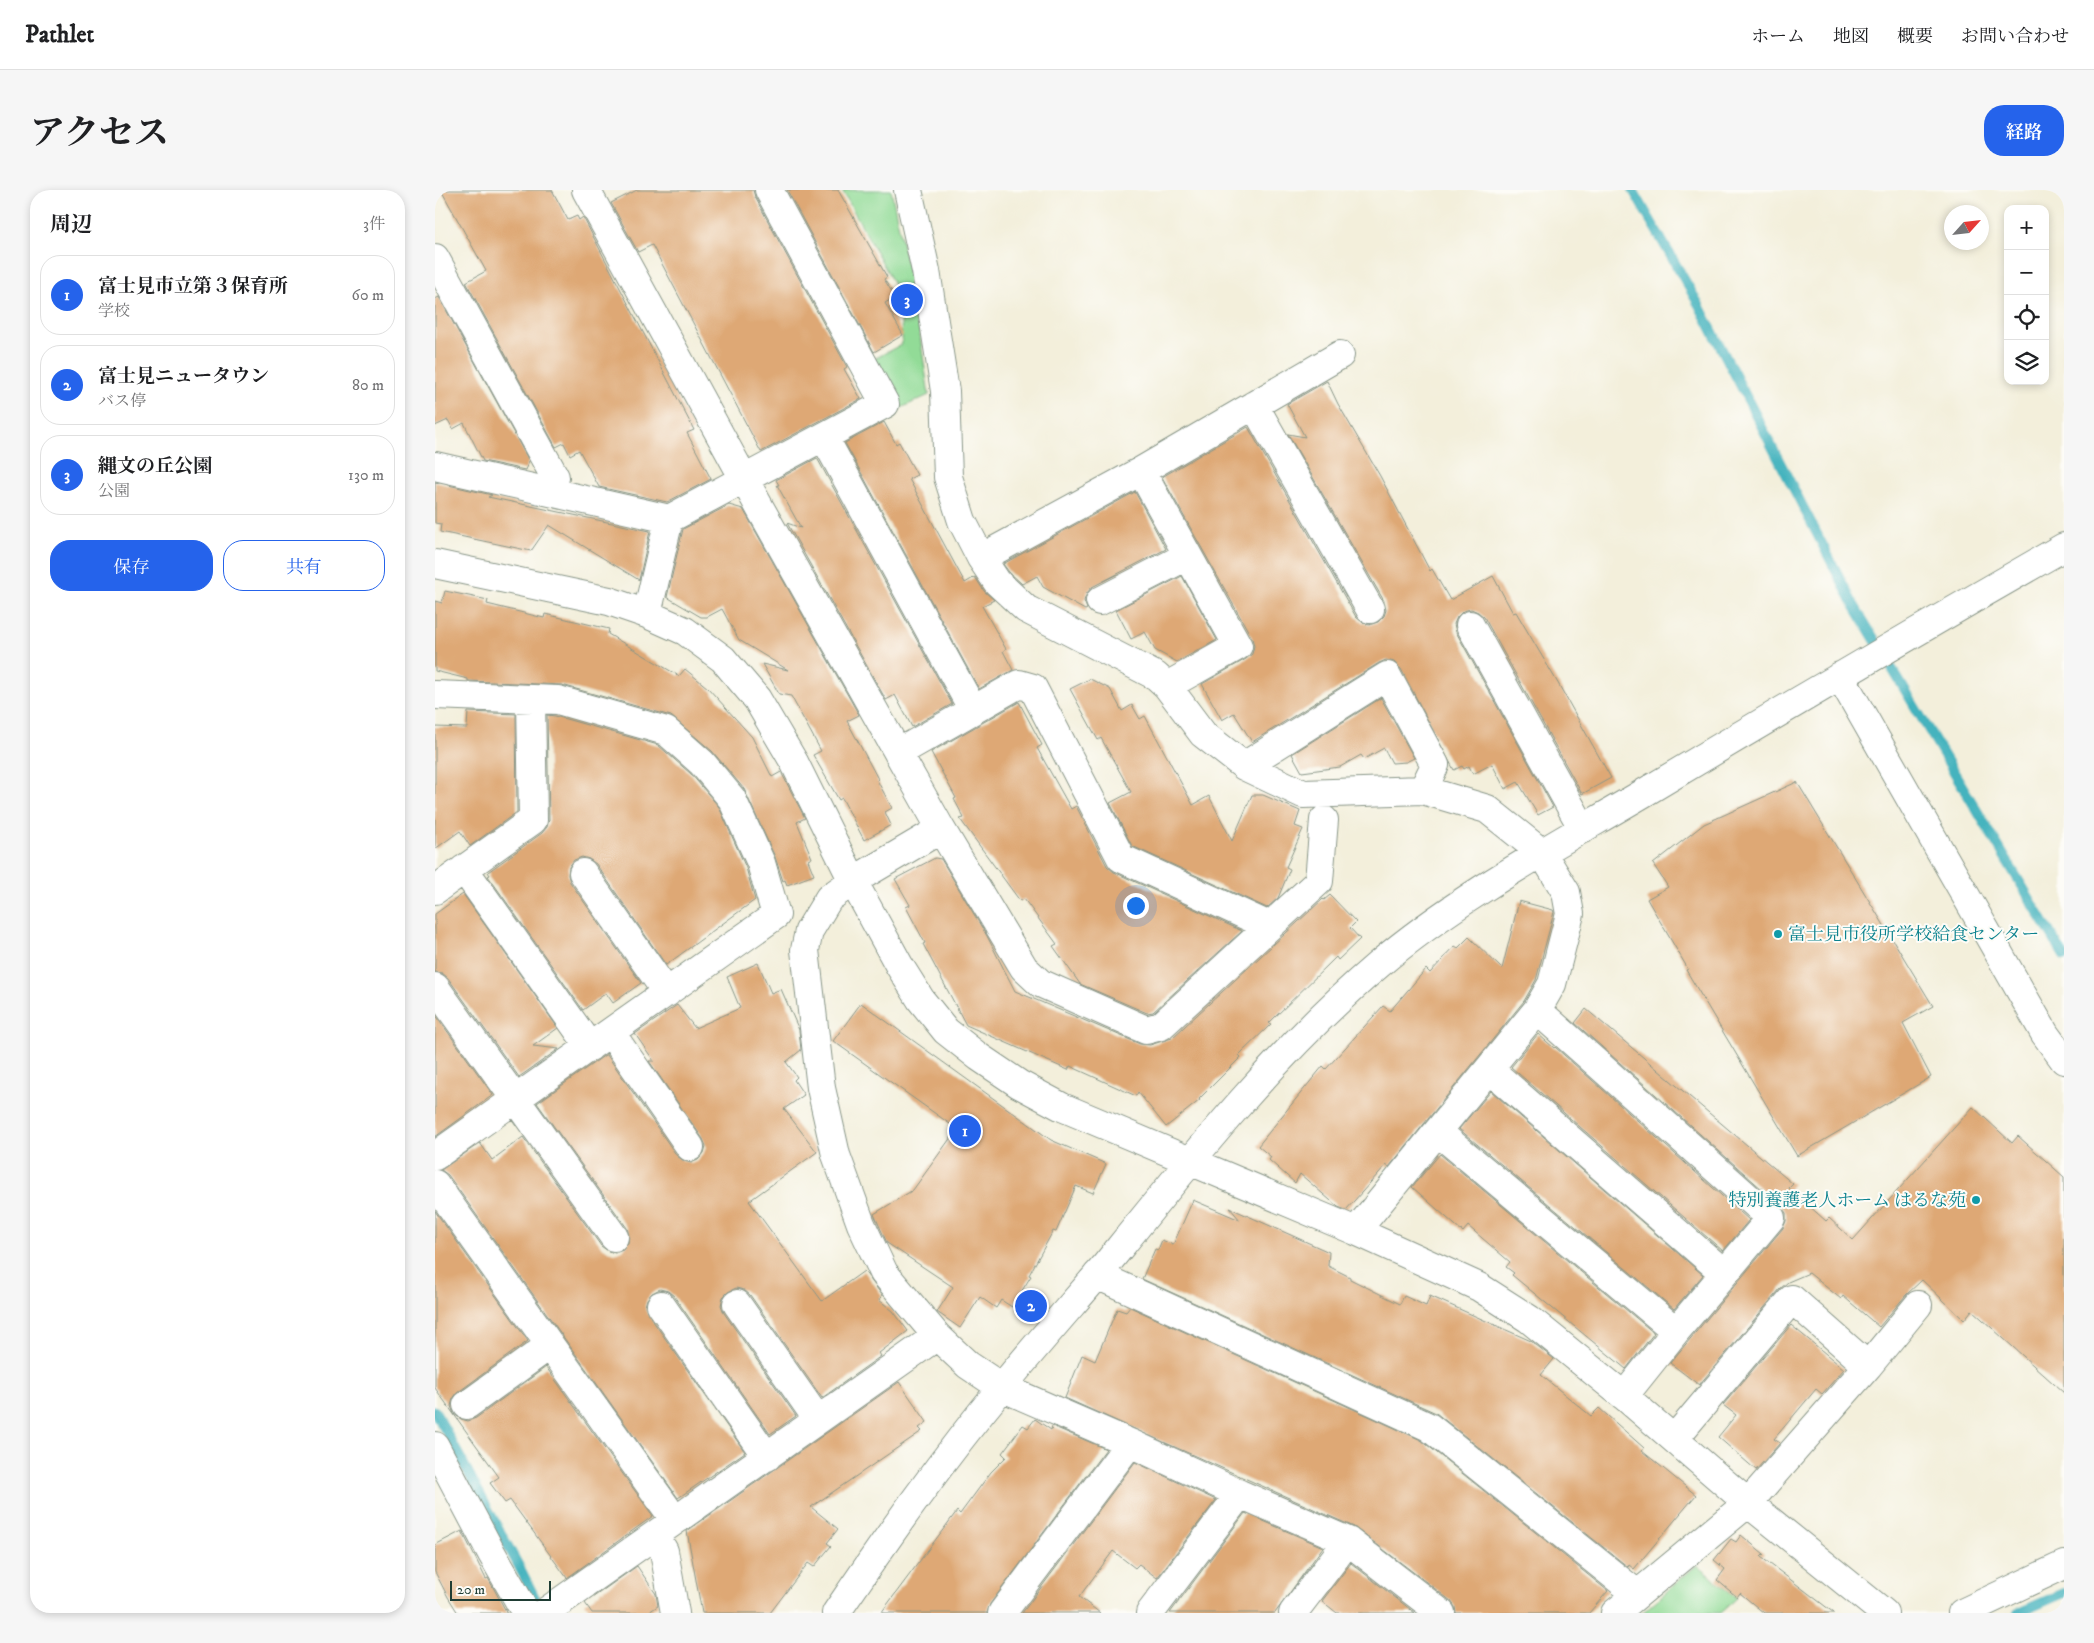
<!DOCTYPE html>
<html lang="ja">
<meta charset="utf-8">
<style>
body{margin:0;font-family:"IM FELL DW Pica","Noto Serif JP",serif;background:#f6f6f6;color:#202124}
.controls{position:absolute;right:15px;top:15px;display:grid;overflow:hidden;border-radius:10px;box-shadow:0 2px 8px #0003}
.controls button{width:45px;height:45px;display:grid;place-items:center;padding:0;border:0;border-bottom:1px solid #e0e0e0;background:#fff;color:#202124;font:25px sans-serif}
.compass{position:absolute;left:1509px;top:15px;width:45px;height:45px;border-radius:50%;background:#fff;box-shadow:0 2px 8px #0003;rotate:63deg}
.scale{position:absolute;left:15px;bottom:12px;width:101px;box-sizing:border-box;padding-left:5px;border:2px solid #1f3d34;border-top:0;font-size:14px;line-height:18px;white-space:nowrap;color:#1f3d34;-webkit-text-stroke:4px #fdfcf7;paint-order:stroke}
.you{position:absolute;left:700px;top:715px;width:18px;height:18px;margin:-12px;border:4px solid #fff;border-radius:50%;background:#1a73e8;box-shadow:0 0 0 8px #1a73e833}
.badge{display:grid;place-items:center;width:32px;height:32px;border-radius:50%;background:#2563eb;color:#fff;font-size:16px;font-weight:700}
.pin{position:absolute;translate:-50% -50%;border:2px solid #fff;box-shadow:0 1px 5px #0006}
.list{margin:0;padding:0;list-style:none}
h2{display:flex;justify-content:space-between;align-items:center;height:65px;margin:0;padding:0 20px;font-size:21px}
h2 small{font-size:16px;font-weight:400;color:#757577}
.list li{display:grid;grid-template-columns:32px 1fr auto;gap:15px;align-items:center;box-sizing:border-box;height:80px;margin:0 10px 10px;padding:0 10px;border:1px solid #e0e0e0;border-radius:20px}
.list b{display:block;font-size:19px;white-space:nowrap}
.list p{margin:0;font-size:16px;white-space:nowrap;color:#757577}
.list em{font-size:16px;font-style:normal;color:#757577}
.actions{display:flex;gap:10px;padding:15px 20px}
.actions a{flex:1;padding:11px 0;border:1px solid #2563eb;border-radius:20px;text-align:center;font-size:18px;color:#2563eb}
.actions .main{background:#2563eb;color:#fff}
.icon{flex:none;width:28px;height:28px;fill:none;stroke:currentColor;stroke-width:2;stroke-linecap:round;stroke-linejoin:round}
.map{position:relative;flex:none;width:1629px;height:1423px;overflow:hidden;border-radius:20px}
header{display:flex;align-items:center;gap:30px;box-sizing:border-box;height:70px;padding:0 25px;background:#fff;border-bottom:1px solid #e0e0e0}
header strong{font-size:24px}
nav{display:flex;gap:28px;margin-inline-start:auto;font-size:18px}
.intro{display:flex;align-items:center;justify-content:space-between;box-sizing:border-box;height:120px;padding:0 30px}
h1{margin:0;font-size:35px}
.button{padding:12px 22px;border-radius:20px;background:#2563eb;color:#fff;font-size:18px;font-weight:700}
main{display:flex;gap:30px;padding:0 30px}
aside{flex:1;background:#fff;border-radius:20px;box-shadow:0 2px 8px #0003}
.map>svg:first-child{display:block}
.green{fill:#92db97;stroke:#588c66}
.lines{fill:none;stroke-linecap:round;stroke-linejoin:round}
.stream{stroke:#44b3be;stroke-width:10}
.building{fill:#dea875}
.minor-casing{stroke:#899688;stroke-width:30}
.minor{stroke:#fff;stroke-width:28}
.culture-dot{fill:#0f9aa8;stroke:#fdfcf7;stroke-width:2}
.labels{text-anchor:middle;stroke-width:4;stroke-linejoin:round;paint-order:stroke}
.culture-label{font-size:18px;fill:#0d838f;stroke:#fdfcf7;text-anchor:start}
</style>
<header>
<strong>Pathlet</strong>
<nav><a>ホーム</a><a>地図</a><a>概要</a><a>お問い合わせ</a></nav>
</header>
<div class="intro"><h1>アクセス</h1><a class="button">経路</a></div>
<main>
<aside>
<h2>周辺<small>3件</small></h2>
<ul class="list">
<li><span class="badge">1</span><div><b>富士見市立第３保育所</b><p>学校</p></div><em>60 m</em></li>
<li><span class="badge">2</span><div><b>富士見ニュータウン</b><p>バス停</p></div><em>80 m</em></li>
<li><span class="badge">3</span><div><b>縄文の丘公園</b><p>公園</p></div><em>130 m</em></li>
</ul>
<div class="actions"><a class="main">保存</a><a>共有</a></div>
</aside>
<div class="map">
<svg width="1629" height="1423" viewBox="0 0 1629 1423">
<rect width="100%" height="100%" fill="#fdfcf7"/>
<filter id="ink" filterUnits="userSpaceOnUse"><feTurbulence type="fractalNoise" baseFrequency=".02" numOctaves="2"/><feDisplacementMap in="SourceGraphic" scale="10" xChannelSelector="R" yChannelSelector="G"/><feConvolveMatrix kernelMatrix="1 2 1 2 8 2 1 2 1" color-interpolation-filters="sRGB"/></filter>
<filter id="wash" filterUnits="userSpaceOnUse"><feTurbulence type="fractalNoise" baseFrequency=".0096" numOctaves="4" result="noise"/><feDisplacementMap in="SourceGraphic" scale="20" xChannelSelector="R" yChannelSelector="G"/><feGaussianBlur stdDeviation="1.12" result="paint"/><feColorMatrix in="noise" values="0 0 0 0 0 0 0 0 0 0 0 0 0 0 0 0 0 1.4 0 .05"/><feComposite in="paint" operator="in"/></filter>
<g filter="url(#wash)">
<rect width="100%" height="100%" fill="#f3efdb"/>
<!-- green -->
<path class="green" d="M407,0h49l24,114 14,91 -30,14 -25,-50 28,-15 -2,-49z
M1262,1375l40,33 -17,15h-78z"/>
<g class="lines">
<!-- stream -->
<path class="stream" d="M1198,0l66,115 152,295 213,356
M0,1221l88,163 19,38
M1583,1423l46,-20"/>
</g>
<g id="blocks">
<!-- building -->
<path class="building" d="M6,0h111l16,30 9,-4 2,4 4,-3 111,213 -7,3 24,46 -44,23 -68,-15 -20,-37 -9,5 -6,-12 -8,4 -90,-165 20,-11z
M202,0h116l2,7 92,170 -3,2 17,30 -100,53 -109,-207 -14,7 -27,-49z
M352,0h51l49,87 -3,2 11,18 -10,6 18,32 -29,17z
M4,107l90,164 -4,9 -42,-9 -19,-38 -11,6 -5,-9 -13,6v-127z
M892,191l11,23 42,72 50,95 2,-2 18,31 43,-24 20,37 3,-1 43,73 52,93 -29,16 -98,-177 -6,-5 -7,-3 -8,2 -6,6 -3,7 2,8 97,175 -15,8 -20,-33 -13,7 -13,-25 -19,10 -4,-8 -5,3 -2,-3 -8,4 -53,-101 -7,-7 -8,-2 -7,3 -127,79 -18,-29 -12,7 -20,-36 44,-25 6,-5 2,-8 -2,-8 -90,-161 86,-50 108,190 6,5 7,3 9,-3 6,-6 2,-6 -2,-9 -96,-167 17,3 -18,-33z
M449,232l12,22 3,-2 18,33 -8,4 56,104 10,-6 9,14 10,9 -12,6 24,43 -3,2 10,19 -34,19 -134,-246z
M382,268l135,246 -40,23 -17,-32 -9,5 -99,-177 14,5 -24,-43h2l-3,-5z
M0,292l57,13 -4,2 162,34 -11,49 -90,-55 -18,26 -91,-19 1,-8 -6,-1z
M700,302l31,57 -74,38 -5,6 -3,8 3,8 -2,1 -42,-23 -6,-11 -15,8 -13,-12 -6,-8z
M294,315l14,4 116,206 -12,6 31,58 -1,1 15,28 -7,4 6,13 -27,15 -22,-42 -3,2 -26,-45 8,-4 -30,-55 -12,-2 -17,-30 26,6 -49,-30 -17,-31 -15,8h-6l-34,-20 16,-68z
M747,386l35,64 -40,22 -22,-12 -10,-18 -14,7 -15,-29z
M10,401l43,9 -1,4 57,14 1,-4 64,15 -1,5 71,42 6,-7 23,19 44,49 20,40 9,-5 24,46 -8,4 15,36 -4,2 6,15 -27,10 -2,-5 -2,1 -8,-24 -31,-68 -32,-38 -41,-35 -109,-31 -94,-4v-2l-33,-8v-70l7,2z
M655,489l20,10 12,22 10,-6 8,14 5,-3 48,89 16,-9 23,45 20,-46h11l37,16 -5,15 8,3 -17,38 4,2 -12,29 -11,10 -135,-62 -22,-43 21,-11 -30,-54 -3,2 -28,-51z
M946,508l33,60 -8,4 -14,1 -8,-15 -20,11 -3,-4 -21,12 -38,5 -10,-18z
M584,512l23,43 -5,3 34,61 5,-3 31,60 7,6 128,59 -89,81 -6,1 -67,-29 -27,-38 4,-2 -33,-45 -4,2 -60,-82 4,-1 -10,-19 2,-1 -25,-46z
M33,522l48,2 1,98 -47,34 -10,-15 -25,18v-122l32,1z
M112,525l8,1 103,29 33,29 28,33 27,61 9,32 -89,65 -70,-101 -7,-5 -7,-2 -8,3 -5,7 -1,8 2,7 71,101 -28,20 -7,-10 -23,17 -95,-134 2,-1 -2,-3 54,-39 5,-6 2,-7z
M1362,592l136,224 -30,17 28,54 -134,79 -111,-186 2,-1 -41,-70 21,-12 -15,-23 51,-40z
M500,668l6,1 46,77 28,55 125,53 10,1 22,-7 151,-139 1,1 6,-5 26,27 -6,6 10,11 -22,21 -2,-3 -67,66 2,1 -32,31 2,2 -42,42 1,1 -34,27 -28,-35 -2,4 -66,-30 -2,4 -102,-45 -43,-81 2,-1 -19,-36 4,-2 -15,-26z
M28,704l95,134 -25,18 26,3 -40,28 -71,-99 -6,-5 -7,-1v-58z
M1084,711l34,9 1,2 -18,68 -12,21 -135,166 -3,-2 -40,45 -8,-3 -38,-33 -5,9 -26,-23 2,-3 -13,-11 24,-30 41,-50 3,3 57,-63 7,5 36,-42 4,4 25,-27 3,2 11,-11 33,32z
M323,773l13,30 10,-4 18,41 2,20 -15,12 11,15 -3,3 10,15 -20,14 33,43 -68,49 73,100 42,-30 18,24 -3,5 14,11 15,20 -29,22 2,3 -59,42 -72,-103 -6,-5 -8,-2 -8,4 -5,5 -2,8 3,8 72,103 -26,18 -96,-138 -6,-5 -8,-2 -8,4 -5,6 -2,7 3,8 97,138 -67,46 -230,-323 -7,-5 39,-27 12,17 31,-23 78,109 7,5 7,2 8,-3 5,-7 1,-8 -2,-7 -90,-125 68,-48h2l70,101 7,5 7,2 7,-3 6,-7 2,-7 -3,-7 -54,-78h5l-19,-27 42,-29 18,23 45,-20 -13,-31z
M426,813l190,137 55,24 -13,29 -17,-7 -20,46 -3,-1 -24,44 2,1 -19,31 -11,-7 -5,8 -16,-11 -20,31 -23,-16 16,-25 -66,-44 -13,-29 39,-24 44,-61 -124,-88z
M1151,819l207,175 -4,4 37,33 3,-3 24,22 120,-133 39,36 6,-7 46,41v216l-92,-83 -8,10 -42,-40 -16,15 -27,32 -36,-31 -2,3 -32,-26 -21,9 -8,7 -81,96 -29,-22 113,-135 3,-7v-8l-5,-7 -206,-183z
M0,824l58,81 -58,42z
M1103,844l16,14 1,-1 194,173 -26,31 -212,-184z
M1056,901l212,184 -29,34 -215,-180z
M1005,964l214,179 -28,36 -114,-94 2,-2 -8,-6 4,-5 -42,-36 -5,6 -51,-45z
M758,1010l47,20 -10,-12 99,44 -1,14 22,11v2l50,25 4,-8 22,10 4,-10 101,45 23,18 -13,16 50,41 8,-8 45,40 -2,3 54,44 -62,74 -5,-4 -1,2 -192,-154 -294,-134 13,-30 3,1 4,-10 11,5z
M0,1021l93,130 -71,52 -4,6 -2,7 3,8 7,5 7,2 8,-3 70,-51 107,149 -86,62 -57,-78 -5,3 -15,-20 9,-6 -64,-89z
M695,1117l291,133 187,151 -19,22h-133l-1,-6 -4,-6 -97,-74 -289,-129 17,-43 13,6 22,-52 9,3z
M1356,1135l53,44 -22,25 -6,-5 -42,50 6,4 -24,27 -38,-33 18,-22 -13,-10z
M464,1192l28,40 -8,6 3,3 -111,76 27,22 -11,14 4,3 -17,21 -6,-4 -38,50h-68l-15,-82z
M600,1229l16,11 1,-4 54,23 -116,155 -3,9h-106l76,-102 3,3 31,-42 15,-15 -4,-4 21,-28 5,3z
M700,1272l81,38 -59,78 -18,-14 -4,4 -22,-17 -34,46 21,16h-78z
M810,1323l78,34 -48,66h-105z
M27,1341l24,48 2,-1 19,35h-49l-10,-16 -13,-25v-27z
M1306,1345l23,19 -3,3 73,56h-70l-24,-20 -3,4 -20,-17 8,-11 -11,-9 17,-21 5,3z
M916,1373l64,50h-78l-15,-12z
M202,1376l19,28 2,12 -11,7h-55l-7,-10z"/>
</g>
</g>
<g filter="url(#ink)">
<use href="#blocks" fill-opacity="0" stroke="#899688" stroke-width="1"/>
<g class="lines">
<!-- minor casing -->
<g class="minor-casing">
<path id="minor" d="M151,0l174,318 181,321 -88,52 -24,17 -20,33 -4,19 16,138 15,67 25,69 23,49 53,63 31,29 33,22 129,56 110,51 108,47 93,72
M473,0l18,81 19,120 3,86 14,44 19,37 16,24 29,27 130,67 11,10 36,48 41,32 59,28 120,-4 64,19 55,44 24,39 4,22 -18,70 -15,26 -181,221
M0,68l120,219 -2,15
M819,215l116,204
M389,247l149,273
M0,276l234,53 216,-115 -116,-214
M706,281l97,175 -71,40
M546,368l160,-87 199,-116
M0,374l174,37 38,13 38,17 38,28 34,40 37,63 59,119 46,84 22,35 25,31 33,26 40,27 43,23 294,124 123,56 50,32 95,77 124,107 136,110
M665,411l87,-45
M212,424l22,-95
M1035,435l113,204
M1405,486l205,358 19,26
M0,505l123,5 108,31 36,32 30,36 29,64 15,52
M463,563l121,-69 14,4 88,170 148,68
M809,576l143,-90 48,89 -12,25
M506,639l83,139 16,15 106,47 15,-4 158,-145 5,-61
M29,679l126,178
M148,683l84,120
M0,700l98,-70 -2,-121
M0,797l179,250
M1102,820l234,208 -95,113 -52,65
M176,843l79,114
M1054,879l235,204
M1003,942l238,199
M0,966l341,-241
M0,994l240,336
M662,1085l332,152 208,167
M302,1114l81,116
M226,1115l106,152
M1433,1176l50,-61
M32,1215l83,-60
M0,1256l57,108 34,59
M220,1345l9,16 11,62
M109,1423l393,-277
M401,1423c53,-78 107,-155 167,-227 33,-41 68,-80 102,-120 84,-104 171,-214 273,-301 77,-66 176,-119 264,-171 140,-84 280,-166 422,-247
M567,1423l128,-170
M715,1423l90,-119
M858,1423l55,-72
M1180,1423l133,-110 120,-137 -76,-67 -118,140
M1527,1423l102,-48"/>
</g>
<!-- minor -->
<use href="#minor" class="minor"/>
</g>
</g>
<!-- markers -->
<g class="culture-dot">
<circle cx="1343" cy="744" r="5"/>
<circle cx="1541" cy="1010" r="5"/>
</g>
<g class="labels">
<!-- culture labels -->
<g class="culture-label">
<text x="1353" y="750">富士見市役所学校給食センター</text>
<text x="1531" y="1016" text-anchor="end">特別養護老人ホーム はるな苑</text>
</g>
</g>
</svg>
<div class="controls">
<button>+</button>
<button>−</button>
<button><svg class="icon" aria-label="locate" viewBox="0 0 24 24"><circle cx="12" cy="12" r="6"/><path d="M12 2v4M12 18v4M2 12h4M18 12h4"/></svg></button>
<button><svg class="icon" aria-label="layers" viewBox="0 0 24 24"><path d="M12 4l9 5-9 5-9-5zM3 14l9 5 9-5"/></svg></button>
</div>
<svg class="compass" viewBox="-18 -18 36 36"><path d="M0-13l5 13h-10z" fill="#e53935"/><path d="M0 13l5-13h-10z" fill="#757577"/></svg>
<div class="scale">20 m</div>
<div class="you"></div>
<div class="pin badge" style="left:530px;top:941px">1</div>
<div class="pin badge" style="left:596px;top:1116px">2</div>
<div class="pin badge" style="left:472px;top:110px">3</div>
</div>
</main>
